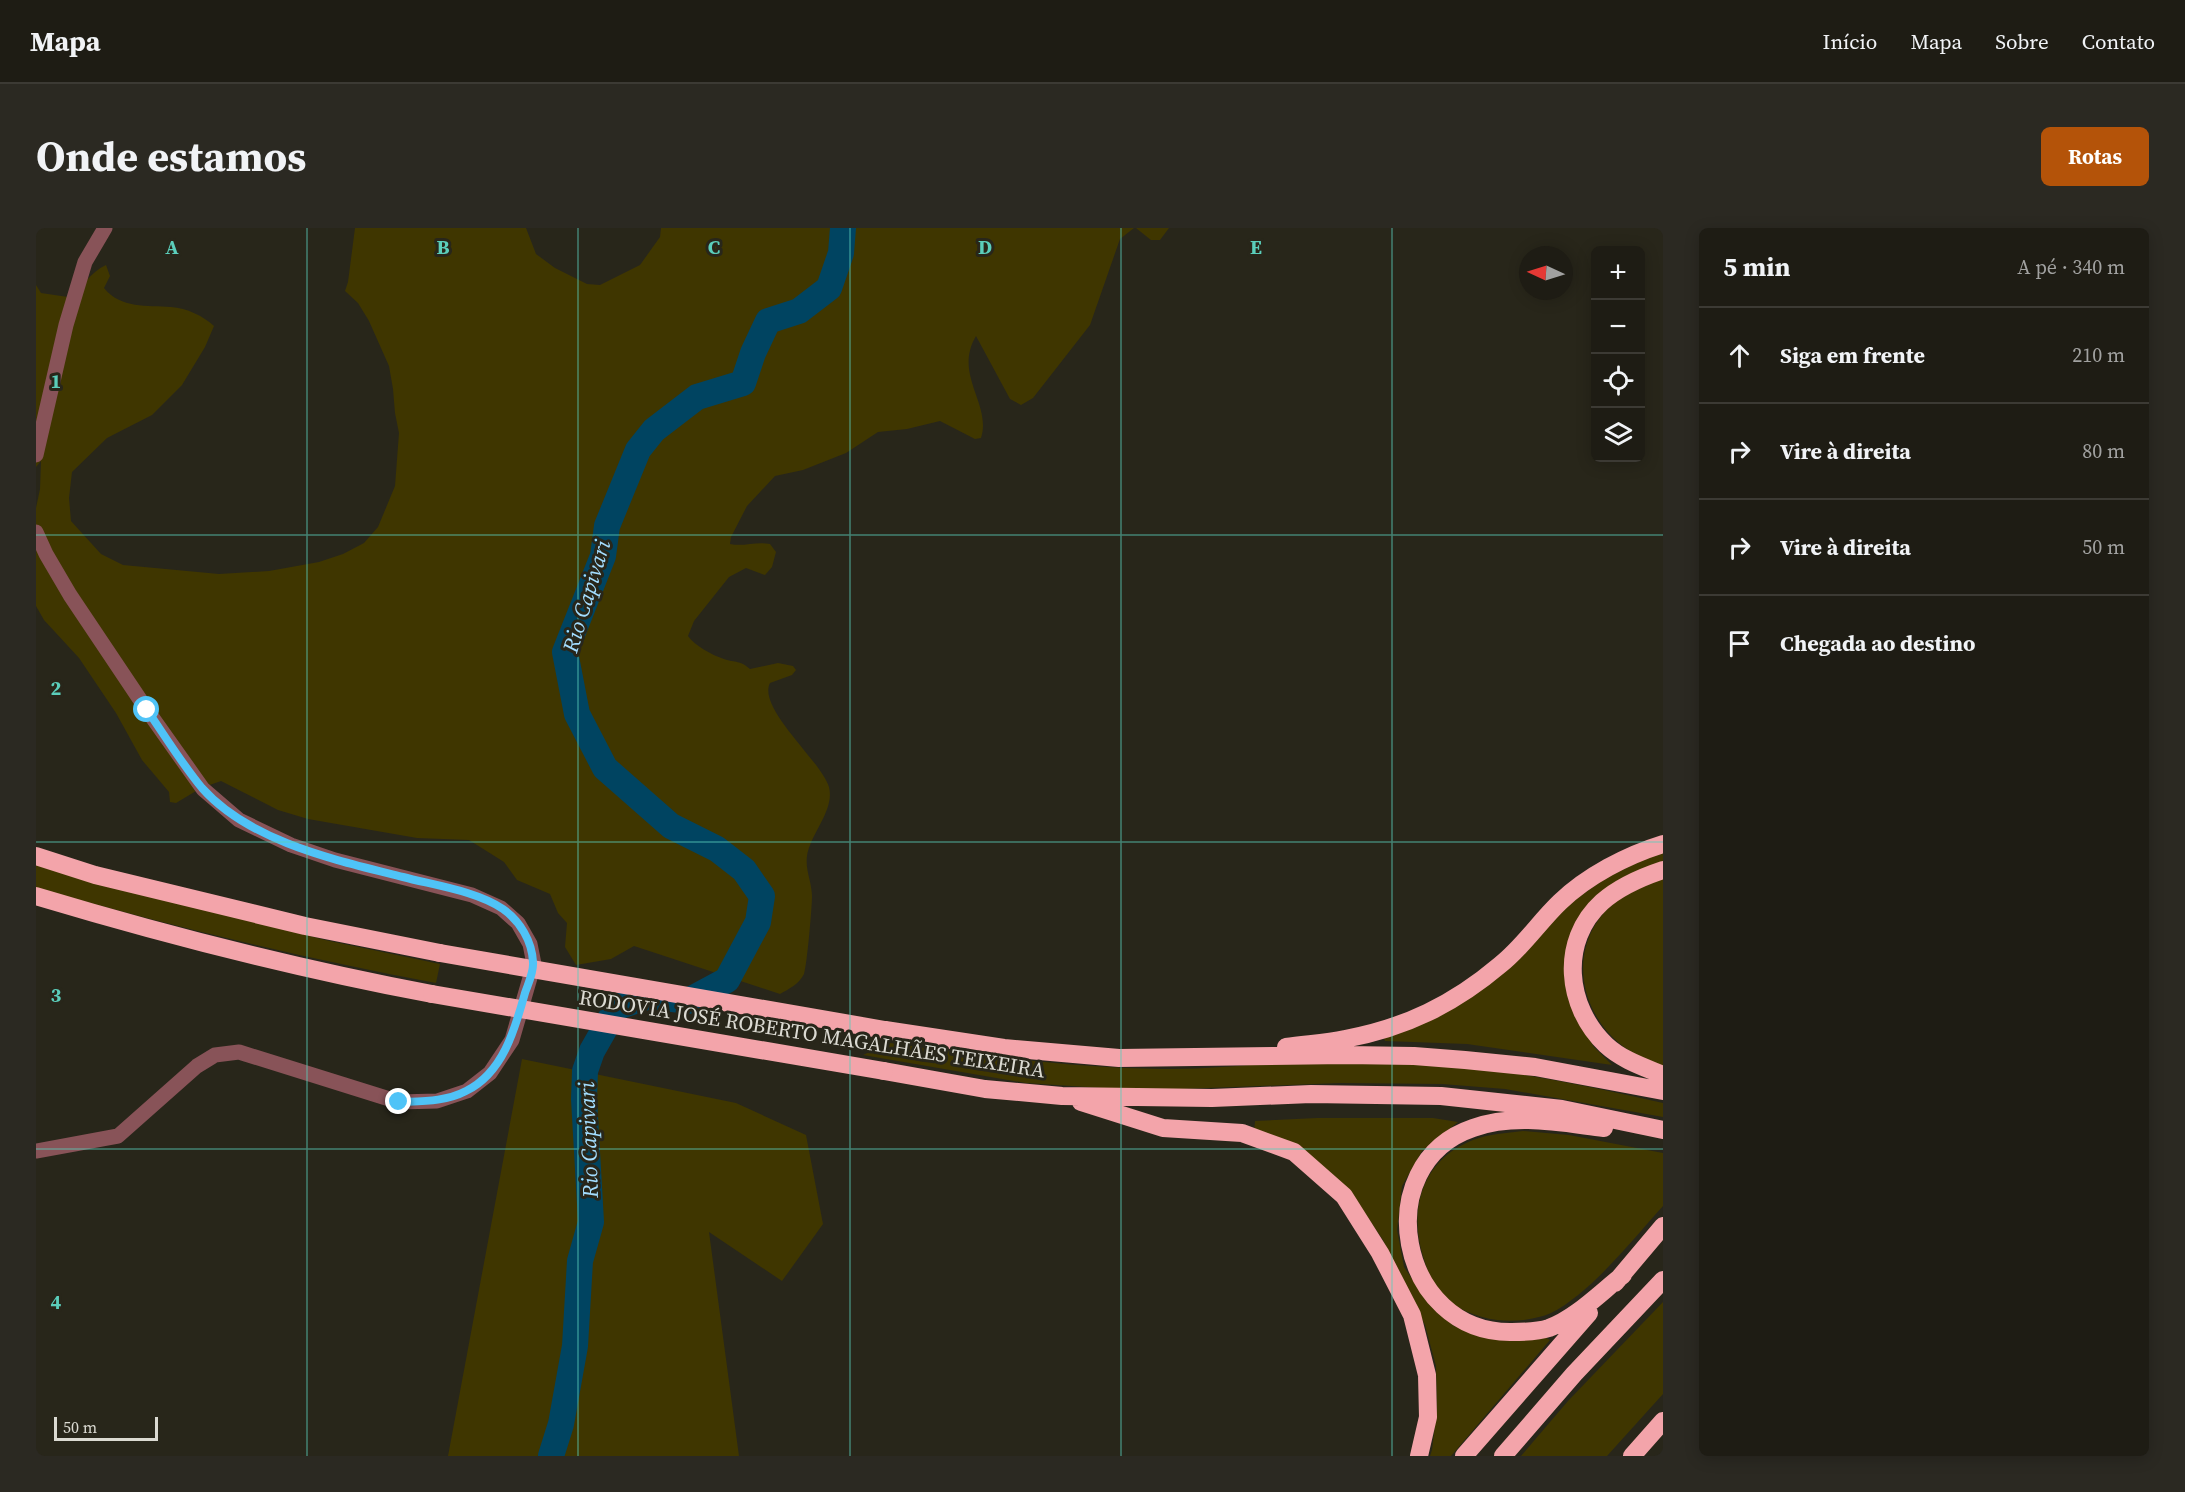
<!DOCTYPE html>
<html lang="pt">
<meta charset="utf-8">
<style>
body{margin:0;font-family:"Source Serif 4",serif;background:#2b2922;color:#f1f3f6}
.controls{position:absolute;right:18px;top:18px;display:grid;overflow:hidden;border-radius:9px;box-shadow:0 3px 15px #0003}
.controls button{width:54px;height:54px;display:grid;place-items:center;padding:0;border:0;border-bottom:2px solid #3c3a34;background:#1e1c14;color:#f1f3f6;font:30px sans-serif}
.compass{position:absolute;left:1483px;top:18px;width:54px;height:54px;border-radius:50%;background:#1e1c14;box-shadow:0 3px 15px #0003;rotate:274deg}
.scale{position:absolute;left:18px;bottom:15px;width:104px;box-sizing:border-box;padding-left:6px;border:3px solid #dbdad2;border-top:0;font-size:16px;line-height:21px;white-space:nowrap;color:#dbdad2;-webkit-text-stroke:4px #28261a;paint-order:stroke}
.stop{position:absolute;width:18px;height:18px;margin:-14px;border:4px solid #4fc3f7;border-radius:50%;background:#fff}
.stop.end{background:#4fc3f7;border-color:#fff;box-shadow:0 2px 6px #0008}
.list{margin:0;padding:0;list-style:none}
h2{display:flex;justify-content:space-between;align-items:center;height:78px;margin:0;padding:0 24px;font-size:26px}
h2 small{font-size:20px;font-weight:400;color:#a1a1a0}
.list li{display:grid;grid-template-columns:39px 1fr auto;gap:18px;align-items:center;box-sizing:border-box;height:96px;padding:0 24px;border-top:2px solid #3c3a34}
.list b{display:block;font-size:22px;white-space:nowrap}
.list em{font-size:20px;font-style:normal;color:#a1a1a0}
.icon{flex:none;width:33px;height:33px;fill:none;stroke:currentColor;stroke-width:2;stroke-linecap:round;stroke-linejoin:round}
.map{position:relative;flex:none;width:1627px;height:1228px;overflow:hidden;border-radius:9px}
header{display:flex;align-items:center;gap:36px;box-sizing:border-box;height:84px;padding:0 30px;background:#1e1c14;border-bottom:2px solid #3c3a34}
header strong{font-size:28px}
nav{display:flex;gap:33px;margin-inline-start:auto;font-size:21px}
.intro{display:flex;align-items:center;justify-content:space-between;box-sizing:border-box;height:144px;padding:0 36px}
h1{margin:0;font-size:42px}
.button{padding:15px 27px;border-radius:9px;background:#b45309;color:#fff;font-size:21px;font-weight:700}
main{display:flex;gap:36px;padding:0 36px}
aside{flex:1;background:#1e1c14;border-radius:9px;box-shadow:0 3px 15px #0003}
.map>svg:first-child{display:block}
.green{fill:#3f3600}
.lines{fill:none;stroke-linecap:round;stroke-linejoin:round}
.river{stroke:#004461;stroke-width:26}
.minor{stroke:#885358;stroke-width:15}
.motorway{stroke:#f3a4aa;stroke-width:18}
.motorway-bridge{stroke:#f3a4aa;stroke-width:18}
.route{stroke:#4fc3f7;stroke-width:8}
.grid{fill:none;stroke:#5bcebb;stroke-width:1.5;stroke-opacity:0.55}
.labels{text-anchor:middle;stroke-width:6;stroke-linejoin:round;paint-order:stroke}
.street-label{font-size:21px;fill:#dbdad2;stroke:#28261a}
.water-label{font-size:22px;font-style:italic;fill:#a3ddff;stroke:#28261a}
.grid-label{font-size:20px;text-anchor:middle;font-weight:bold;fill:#5bcebb;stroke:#28261a;stroke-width:6;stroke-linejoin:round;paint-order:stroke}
</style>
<header>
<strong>Mapa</strong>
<nav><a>Início</a><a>Mapa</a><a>Sobre</a><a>Contato</a></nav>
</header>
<div class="intro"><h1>Onde estamos</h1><a class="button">Rotas</a></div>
<main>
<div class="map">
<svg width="1627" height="1228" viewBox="0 0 1627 1228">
<rect width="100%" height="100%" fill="#28261a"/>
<!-- green -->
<path class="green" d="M319,0h171l10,26 19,14 32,16 13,1 40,-20 20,-28 1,-9h473l-14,11 -30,86 -57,73 -12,7 -11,-6 -34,-63c-23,39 16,68 5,102l-6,1 -35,-18 -33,8 -29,3 -32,21 -43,17 -28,6 -28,30 -16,31 -1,7c14,3 26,-3 40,0l6,8 -4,15 -7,8 -19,-7 -17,9 -35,44 -6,15c7,10 24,19 36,23 12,4 16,1 26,10l28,-6 15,3 3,4 -4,5 -22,8c-13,25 52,79 59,104 6,23 -19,47 -22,69 -2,14 5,26 5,40 0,12 -5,69 -8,78 -5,10 -15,15 -24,20l-146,-48 -23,13 -35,6 -11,-18 2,-24 -9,-10 -8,-19 -33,-14 -13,-18 -35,-22 -52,-2 -109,-19 -30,-9 -57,-29 -20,7 -25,15 -6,-1 -1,-10 -27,-32 -26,-47 -37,-55 -35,-38 -8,-14v-98l4,-19 1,-28 -5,6v-182l5,8 27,4c15,-9 22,-25 38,-32l4,11 -6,12c17,21 43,17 67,19 16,1 32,9 43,19l-9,21 -23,38 -30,30 -45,23 -35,34 -3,26 2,23 30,33 22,11 96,9 50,-3 50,-9 24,-8 21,-11 14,-16 17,-41 4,-53 -4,-20 -2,-24 -4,-23 -20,-45 -11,-18 -13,-12 3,-9z
M1100,0h33l-9,12h-9z
M1627,622v11l-87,65 7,103 11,18 18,18 -145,-21 -82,-3 -2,-5 27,-8 149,-117 47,-33z
M0,636l289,76 115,24 -4,19c-135,-25 -268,-58 -400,-95z
M1627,649v189c-15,-6 -31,-12 -44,-23 -36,-30 -49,-84 -20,-124 15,-21 41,-32 64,-42z
M854,815c90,12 181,25 272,26 46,1 94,-6 140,-6 68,0 138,0 205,9 52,8 104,19 156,31v14l-158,-28 -63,-5 -102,-1 -185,7 -53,-2 -76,-5 -163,-28z
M486,831l214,44 70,32 17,89 -41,57 -73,-49 30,224h-291z
M1281,890h116l25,4 -36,29 -20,35 -5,44 7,37 21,31 29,28 28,9h59l9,5 -99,116h-21l2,-6 5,-41 -1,-43 -11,-41 -42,-85 -31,-46 -98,-62 1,-11z
M1487,903l46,4 94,18v53c-30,33 -73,88 -112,107 -16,7 -37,9 -54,7 -21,-3 -42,-11 -57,-27 -9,-11 -13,-24 -17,-37 -15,-48 0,-97 50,-116 16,-6 33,-7 50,-9z
M1627,1074v92l-56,62h-86l47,-55z"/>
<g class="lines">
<!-- river -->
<path class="river" d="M515,1228l10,-32 14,-78 5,-85 11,-39 -7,-123 1,-28 7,-20 25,-44 33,-11 38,5 39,-21 31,-58 4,-26 -18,-26 -27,-21 -46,-23 -66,-58 -28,-54 -12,-62 38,-96 4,-30 31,-76 16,-20 43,-33 46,-14 10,-30 15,-32 31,-10 30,-23 12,-35 2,-25"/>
<!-- minor -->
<path class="minor" d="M0,227l30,-130 19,-63 20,-34
M0,304l10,22 24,41 77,115 56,79 36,31 52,25 44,15 137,35 29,13 17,15 12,21 4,20 -22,76 -22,33 -23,18 -30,10 -38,1 -160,-50 -24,3 -18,11 -79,70 -82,15"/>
<!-- motorway -->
<path class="motorway" d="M0,628l59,19 210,51 135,27
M1627,642c-21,7 -44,17 -61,32 -43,39 -36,105 4,143 16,15 38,22 57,30
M0,668c130,39 263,73 396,98
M849,802l119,18 115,10 227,-3 68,1 51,4 70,7 128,24
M1250,819c20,-3 40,-4 59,-8 60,-11 109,-35 155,-74 23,-18 39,-43 60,-63 27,-26 67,-47 103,-58
M848,843l101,18 77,7 150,2 99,-4 130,2 121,13 101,21
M1045,874l82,26 79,5 52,19 50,44 36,57 32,62 15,60 1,42 -9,39
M1568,900c-42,-5 -89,-15 -131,0 -106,36 -75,206 39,204 12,0 25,0 37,-4 27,-10 51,-35 74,-53
M1579,1055l48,-57
M1428,1228l125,-143
M1467,1228l71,-82 89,-94
M1596,1228l31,-35"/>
<!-- motorway-bridge -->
<path class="motorway-bridge" d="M404,725l445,77
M396,766l452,77"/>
</g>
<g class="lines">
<!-- route -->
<path class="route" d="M111,482c18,26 35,54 55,78 48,54 134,72 201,89 30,8 74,14 100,32 17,12 29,32 30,53 1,10 -5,22 -8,31 -10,36 -22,80 -59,98 -21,11 -44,10 -67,11"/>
</g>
<!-- grid -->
<path class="grid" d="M271,0v1228M542,0v1228M814,0v1228M1085,0v1228M1356,0v1228M0,307h1627M0,614h1627M0,921h1627"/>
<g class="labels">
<!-- street labels -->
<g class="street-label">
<text transform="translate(776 806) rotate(9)" y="7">RODOVIA JOSÉ ROBERTO MAGALHÃES TEIXEIRA</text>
</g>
<!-- water labels -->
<g class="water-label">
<text transform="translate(550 368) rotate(-73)" y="8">Rio Capivari</text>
<text transform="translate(552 912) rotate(-92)" y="8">Rio Capivari</text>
</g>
</g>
<g class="grid-label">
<text x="136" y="26">A</text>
<text x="407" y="26">B</text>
<text x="678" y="26">C</text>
<text x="949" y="26">D</text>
<text x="1220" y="26">E</text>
<text x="20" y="160">1</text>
<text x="20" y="467">2</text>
<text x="20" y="774">3</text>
<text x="20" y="1081">4</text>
</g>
</svg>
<div class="controls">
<button>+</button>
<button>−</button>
<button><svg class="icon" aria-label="locate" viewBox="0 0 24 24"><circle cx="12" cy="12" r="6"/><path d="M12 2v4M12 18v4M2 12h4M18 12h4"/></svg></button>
<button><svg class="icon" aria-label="layers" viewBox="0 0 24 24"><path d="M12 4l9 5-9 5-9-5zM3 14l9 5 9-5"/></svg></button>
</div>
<svg class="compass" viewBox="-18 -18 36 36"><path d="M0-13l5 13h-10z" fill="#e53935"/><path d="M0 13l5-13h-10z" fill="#a1a1a0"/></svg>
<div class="scale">50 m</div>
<div class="stop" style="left:111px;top:482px"></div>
<div class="stop end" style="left:363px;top:874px"></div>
</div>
<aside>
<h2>5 min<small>A pé · 340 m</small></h2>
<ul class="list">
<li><svg class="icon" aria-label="ahead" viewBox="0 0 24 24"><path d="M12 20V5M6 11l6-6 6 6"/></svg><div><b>Siga em frente</b></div><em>210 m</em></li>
<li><svg class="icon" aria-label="right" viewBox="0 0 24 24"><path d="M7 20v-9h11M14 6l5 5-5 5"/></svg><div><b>Vire à direita</b></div><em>80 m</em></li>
<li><svg class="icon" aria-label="right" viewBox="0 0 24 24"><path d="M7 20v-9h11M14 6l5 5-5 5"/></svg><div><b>Vire à direita</b></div><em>50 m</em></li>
<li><svg class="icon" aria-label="arrive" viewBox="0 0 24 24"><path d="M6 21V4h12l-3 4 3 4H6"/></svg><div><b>Chegada ao destino</b></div></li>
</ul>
</aside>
</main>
